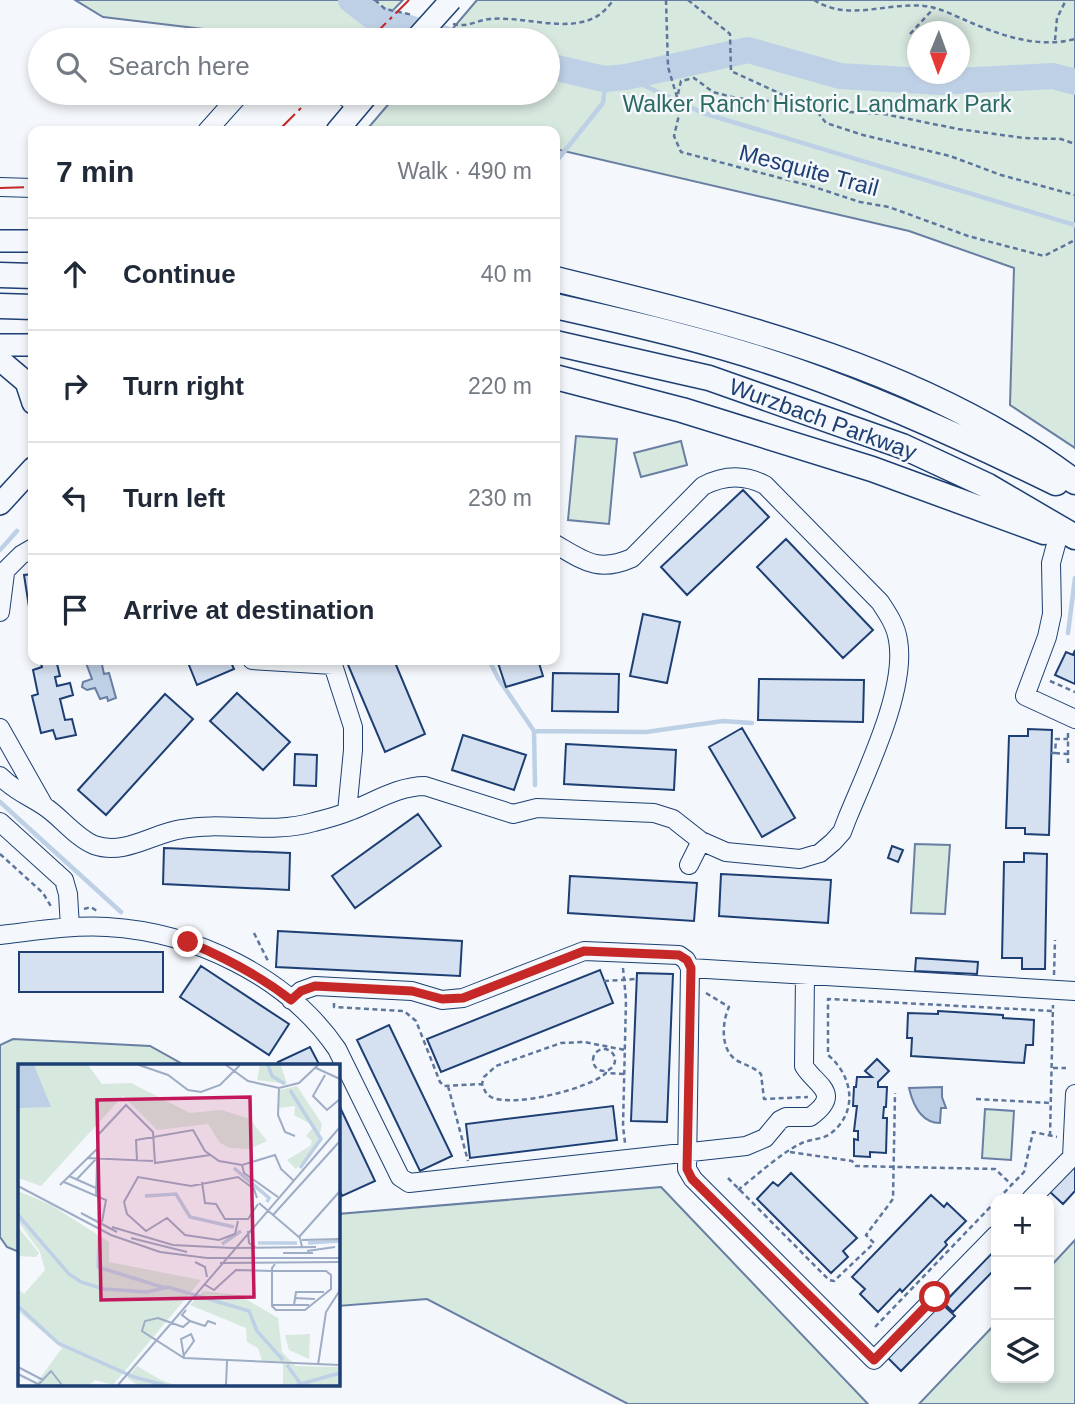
<!DOCTYPE html>
<meta charset="utf-8">
<style>
body{margin:0;font-family:Helvetica,sans-serif;background:#f6f6f7;color:#1f2937}
.controls{position:absolute;right:21px;bottom:21px;display:grid;overflow:hidden;border-radius:14px;box-shadow:0 4px 10px #0003}
.controls button{width:63px;height:63px;display:grid;place-items:center;padding:0;border:0;border-bottom:2px solid #e0e1e3;background:#fff;color:#1f2937;font:35px sans-serif}
.compass{position:absolute;left:907px;top:21px;width:63px;height:63px;border-radius:50%;background:#fff;box-shadow:0 4px 10px #0003;rotate:181deg}
.stop{position:absolute;width:21px;height:21px;margin:-16px;border:5px solid #c62828;border-radius:50%;background:#fff}
.stop.end{background:#c62828;border-color:#fff;box-shadow:0 2px 7px #0008}
.list{margin:0;padding:0;list-style:none}
h2{display:flex;justify-content:space-between;align-items:center;height:91px;margin:0;padding:0 28px;font-size:30px}
h2 small{font-size:23px;font-weight:400;color:#747a83}
.list li{display:grid;grid-template-columns:46px 1fr auto;gap:21px;align-items:center;box-sizing:border-box;height:112px;padding:0 28px;border-top:2px solid #e0e1e3}
.list b{display:block;font-size:26px;white-space:nowrap}
.list em{font-size:23px;font-style:normal;color:#747a83}
.icon{flex:none;width:38px;height:38px;fill:none;stroke:currentColor;stroke-width:2;stroke-linecap:round;stroke-linejoin:round}
.map{position:relative;flex:none;width:1075px;height:1404px;overflow:hidden}
.search{position:absolute;background:#fff;box-shadow:0 4px 10px #0003;left:28px;top:28px;width:532px;height:77px;display:flex;align-items:center;gap:18px;box-sizing:border-box;padding:0 24px;border-radius:38px;color:#747a83;font-size:26px}
.panel{position:absolute;background:#fff;box-shadow:0 4px 10px #0003;left:28px;top:126px;width:532px;height:539px;border-radius:14px}
.map>svg:first-child{display:block}
.green{fill:#d7e8df;stroke:#687fa3;stroke-width:2;fill-rule:evenodd}
.water{fill:#bed0e5;stroke:#687fa3;stroke-width:2}
.lines{fill:none;stroke-linecap:round;stroke-linejoin:round}
.stream{stroke:#bed0e5;stroke-width:4.5}
.river{stroke:#bed0e5;stroke-width:26}
.building{fill:#d5e0f0;stroke:#1d3f73;stroke-width:2}
.minor-casing{stroke:#1d3f73;stroke-width:20}
.major-casing{stroke:#1d3f73;stroke-width:24}
.highway-casing{stroke:#1d3f73;stroke-width:27}
.path{stroke:#5e769c;stroke-width:2.5;stroke-dasharray:5 3.5;stroke-linecap:butt}
.minor{stroke:#f4f7fb;stroke-width:18}
.major{stroke:#f4f7fb;stroke-width:21}
.highway{stroke:#f4f7fb;stroke-width:24}
.major-bridge-casing{stroke:#1d3f73;stroke-width:24;stroke-linecap:butt}
.major-bridge{stroke:#f4f7fb;stroke-width:21}
.power{stroke:#c62828;stroke-width:2;stroke-dasharray:24 5 3.5 5;stroke-linecap:butt}
.route{stroke:#c62828;stroke-width:9}
.labels{text-anchor:middle;stroke-width:5;stroke-linejoin:round;paint-order:stroke}
.park-label{font-size:23px;fill:#2c6c60;stroke:#f4f7fb}
.street-label{font-size:23px;fill:#1d3f73;stroke:#f4f7fb}
.inset-river{fill:none;stroke:#bed0e5;stroke-width:3.5}
.inset-road{fill:none;stroke:#9eadc5;stroke-width:2}
.view{fill:#c2185b;fill-opacity:0.15;stroke:#c2185b;stroke-width:3.5}
.inset-edge{fill:none;stroke:#1d3f73;stroke-width:3.5}
</style>
<div class="map">
<svg width="1075" height="1404" viewBox="0 0 1075 1404">
<rect width="100%" height="100%" fill="#f4f7fb"/>
<!-- green -->
<path class="green" d="M75,0h328l-39,40h-69l-192,-23z
M477,0h598v448l-65,-43 4,-137 -105,-37 -354,-82v-18h-137l-49,-4 29,-34h150v-53h-105zM918,32h42v42h-42z
M576,436l41,3 -8,85 -41,-4z
M681,441l6,24 -46,12 -7,-24z
M915,844l35,1 -5,69 -34,-1z
M13,1039l137,7 36,20h-167v186l-12,-5 -7,-10v-192z
M985,1109l29,2 -3,49 -29,-2z
M661,1187l207,217h-240l-201,-105 -89,7v-92z
M1075,1240v164h-156l77,-81v55h53v-110z"/>
<!-- water -->
<path class="water" d="M101,660l3,14 5,-1 7,25 -8,3 -1,-4 -7,2 -5,-11 -8,2 -5,-3 1,-5 9,-3 -6,-16z
M942,1087v10l4,11h-5l-1,15c-19,0 -27,-18 -31,-35z"/>
<g class="lines">
<!-- stream -->
<path class="stream" d="M626,77l77,36 372,112
M555,163l48,-60 3,-24
M0,550l17,-19
M1068,633l7,-55
M489,660l9,18 36,53 112,1 77,-11 29,2
M534,731l1,54
M0,802l121,110"/>
<!-- river -->
<path class="river" d="M351,0l22,17 75,23
M548,66l56,13 22,-2 122,-27 92,26 99,6 114,-6 22,6"/>
</g>
<!-- building -->
<path class="building" d="M743,490l26,27 -82,78 -26,-28z
M786,539l87,91 -30,28 -86,-91z
M33,574v38l-3,1 -6,-38z
M643,614l37,8 -13,61 -37,-7z
M1075,650v34l-20,-9 11,-23 7,3z
M56,660l4,16 -5,1 2,9 13,-3 3,12 -13,4 5,21 7,-1 4,16 -20,4 -3,-9 -12,3 -9,-37 6,-2 -5,-24 9,-3 -1,-3z
M187,660h43l4,9 -37,16z
M346,660h48l31,74 -40,18z
M497,660h41l5,16 -37,11z
M553,673l66,1 -1,38 -66,-1z
M759,679l105,1 -1,42 -105,-2z
M237,693l53,49 -27,28 -53,-49z
M165,694l28,25 -87,96 -28,-25z
M742,728l53,90 -33,19 -53,-90z
M1028,729l24,1 -3,105 -24,-1v-6h-19l3,-92h19z
M463,735l63,20 -12,35 -62,-20z
M566,744l110,6 -2,40 -110,-6z
M295,754l22,1 -1,31 -22,-1z
M418,814l23,32 -86,62 -23,-32z
M892,846l11,4 -5,12 -10,-4z
M164,848l126,5 -1,37 -126,-6z
M1024,853l23,1 -2,115h-23v-11h-20l2,-96h20z
M721,874l110,6 -3,43 -109,-7z
M570,876l127,7 -3,38 -126,-8z
M278,931l184,10 -2,35 -184,-9z
M19,952h144v40h-144z
M916,958l62,4 -1,12 -62,-3z
M201,966l88,58 -20,31 -89,-58z
M600,970l13,33 -172,69 -14,-33z
M637,973l36,1 -6,148 -36,-1z
M938,1011l65,4v3l31,2 -1,25h-7l-2,18 -113,-7 1,-18h-5l1,-25 30,1z
M389,1025l63,131 -32,15 -63,-131z
M310,1047l10,19h-40l-2,-4z
M877,1059l12,12 -11,11v5h9l-1,20h-2l-1,11h4l-1,35 -16,-1v5l-16,-1v-17l4,1v-9h-4l3,-25h-4l1,-19h2l1,-10h15l-7,-6z
M338,1103l37,78 -33,15 -4,-9z
M613,1106l4,34 -147,18 -4,-34z
M1075,1165v26l-12,13 -14,-13z
M791,1173l66,65 -14,13 5,6 -17,16 -74,-74 16,-17 5,4z
M931,1195l13,12 3,-4 19,18 -21,21 2,3 -45,47 -2,-3 -22,23 -18,-18 5,-5 -13,-12z
M996,1249v19l-43,44 -9,-9z
M941,1303l14,13 -54,55 -13,-13z"/>
<g class="lines">
<!-- minor casing -->
<g class="minor-casing">
<path id="minor" d="M341,93l16,13
M207,131l34,-38
M0,187l33,1
M1058,537l-7,26 1,51 -5,23 -22,59 50,23
M0,576l21,-21 12,-7
M0,612l5,-39
M252,660l81,5 20,62v23l-6,62
M0,728l44,78
M0,776c15,15 27,19 44,30 17,11 31,31 50,39 31,11 59,-12 88,-16 43,-8 88,6 132,-7 12,-3 24,-6 36,-11 24,-9 48,-25 75,-25l88,28 24,-6 117,5 19,6 28,22 25,11 74,7 20,-6 13,-11 9,-10 5,-13c19,-47 60,-129 51,-179 -2,-14 -10,-26 -18,-38l-115,-117c-21,-11 -41,-10 -62,1l-71,72c-34,15 -48,3 -77,-14
M0,822l64,58 4,14 2,33
M689,865l12,-24
M0,935c35,-4 71,-10 107,-8 87,5 180,49 230,122l63,128 9,6 337,-37 19,-8 15,-18 6,-3h24c34,-24 5,-32 -6,-51l1,-91
M690,968l385,23
M291,1000l10,-9 14,-5 97,5 30,9 21,-2 121,-47 95,4 7,5 4,8 -3,201 6,10 181,181 122,-125
M1031,1199l41,-42 3,-63"/>
</g>
<!-- major casing -->
<g class="major-casing">
<path id="major" d="M337,131l32,-38
M0,241h33
M0,345h33
M0,360l26,22 7,21
M0,504l33,-36"/>
</g>
<!-- highway casing -->
<g class="highway-casing">
<path id="highway" d="M0,275l33,1
M555,279c180,44 369,89 520,203
M0,306l33,1
M555,306c81,18 163,37 242,65 88,31 175,71 259,112
M555,343l154,35 193,68 86,40 87,51
M555,377l127,33 190,59 172,63"/>
</g>
<!-- path -->
<path class="path" d="M375,0l10,9 28,6
M666,0l2,67 9,30 2,18 -5,21 7,16 130,34 49,16 29,5 79,29 76,20 31,-16
M688,0l42,34 1,37 85,39 10,13 37,12 87,21 51,19 74,20
M814,0c35,22 72,2 110,6 14,1 29,9 41,14 34,15 73,29 110,19
M453,24c15,4 24,-4 37,-5 41,-4 97,23 123,-19
M910,34l24,-26
M1055,40l2,-22 9,-18
M678,94l3,-13 13,-3 19,14 23,6 44,4 29,6
M815,110l69,4 74,15 66,9 37,1 14,5
M1050,681l25,11
M1068,733v30
M1051,753h4l1,-14h12
M1055,753l13,1
M0,854l43,39 9,15
M84,909l7,-2 6,4
M254,933l14,28
M623,968l3,32 -3,126 2,17
M1054,975l1,-35
M604,981l32,-2
M706,993l23,14c-7,15 -9,42 7,53 9,5 18,7 25,14l3,25 44,-2
M334,1003v4l70,4 12,10 24,61 4,4 38,-2
M593 1060a11 11 0 1 1 22 0a11 11 0 1 1-22 0Z
M1053,1068h13
M624,1074l-18,-1c-17,16 -94,35 -115,24 -5,-3 -7,-7 -9,-13l2,-7 12,-11 65,-23 23,-1 41,8
M448,1086l20,75
M976,1099l75,4
M1050,1136l3,-131
M790,1152l62,9 4,5 139,3 17,16
M728,1178l101,102 5,1 40,-38 -8,-8 27,-36 2,-106
M738,1190c18,-14 43,-37 62,-46 9,-5 21,-4 30,-10 29,-22 23,-58 -2,-79v-56l225,12
M998,1199l26,-27 9,-40 24,5
M875,1327l121,-126"/>
<!-- minor -->
<use href="#minor" class="minor"/>
<!-- major -->
<use href="#major" class="major"/>
<!-- highway -->
<use href="#highway" class="highway"/>
<!-- major-bridge casing -->
<g class="major-bridge-casing">
<path id="major-bridge" d="M415,40l36,-40"/>
</g>
<!-- major-bridge -->
<use href="#major-bridge" class="major-bridge"/>
<!-- power -->
<path class="power" d="M369,40l40,-40
M278,131l38,-38
M0,188l33,-1"/>
</g>
<g class="lines">
<!-- route -->
<path class="route" d="M188,942c38,16 71,33 103,58l10,-9 14,-5 97,5 30,8 21,-1 121,-47 95,4 8,5 4,8 -4,201 5,10 182,181 61,-63"/>
</g>
<g class="labels">
<!-- park labels -->
<g class="park-label">
<text x="817" y="112">Walker Ranch Historic Landmark Park</text>
</g>
<!-- street labels -->
<g class="street-label">
<text transform="translate(809 170) rotate(15)" y="8">Mesquite Trail</text>
<text transform="translate(823 419) rotate(20)" y="8">Wurzbach Parkway</text>
</g>
</g>
<!-- overview -->
<g transform="translate(18 1064)">
<rect width="322" height="322" fill="#f4f7fb"/>
<path d="M0,1h70l14,19 29,-1 59,30 32,-3 28,9 17,22 -18,8 -19,-1 -10,-5 -12,-19 -51,6 -34,-34 -82,90 -23,-8zM242,1h21l6,19 -30,-4zM279,22l25,38 -5,22 -21,23 -9,-9 23,-14 2,-5 -6,-5 8,-10 -20,-11 1,-9 -16,2 1,-18zM0,127l33,14 58,37v20l92,18 -88,105 -18,-5 -6,5h-54l27,-37 -44,-37v-22l6,5 21,-24 -5,-18 -22,-31zM0,163l21,26 -3,4 -18,-1zM185,227l36,4 39,23 4,34 14,14 44,1v18h-57v-23l-21,-1 -4,-13 -11,-6 -1,-14 -56,-23zM292,270l-1,25 -20,-9 -4,-15zM119,302l24,14 14,5h-37l-11,-7z" fill="#d7e8df"/>
<path d="M0,1h16l17,42 -33,1z" fill="#bed0e5"/>
<path class="inset-river" d="M250,1l4,11 13,8M272,26l31,49 -21,29M216,104l35,30 -2,4M127,132l31,-2 14,23 44,10M0,151l51,59 12,8 23,7 43,3 21,-5 81,24 8,20 26,29M81,173l-1,30 67,21M240,179h39M290,179l31,-2M204,180l19,-13M0,242l40,37 76,34 30,8M269,301l13,18M279,321l43,-12"/>
<path class="inset-road" d="M121,1l29,10 20,15 13,2 19,-7 20,-20M208,1l22,16 31,7 20,-5 19,-18M298,4l24,11M307,11l-12,21 14,14 13,-11M261,24l-1,27 7,17 10,4M69,94l66,3M119,96l-1,-20 57,-10 12,21 14,10 23,4 33,-10 6,14 12,11M224,101l2,8 34,24M51,112l27,12M59,115l19,-20M46,118l42,18 -4,22M184,118l3,21 11,1 9,15h23l10,-15M42,121l38,-37M0,122l93,49 49,17 47,6h133M78,132l2,-61 28,-30 27,27 2,31 55,-8M241,139l41,35 2,9M63,149l36,19M255,151l67,-74M220,157l-3,13 -16,6 -34,-5 -18,-17 -21,13 -19,-17 -3,-12 14,-25 53,9 47,-9 16,12 3,9M94,163l61,18 59,3M230,167l1,12 8,5M281,173l41,-46M113,174l56,14M284,176l38,-1M214,184l84,-1M289,187l28,-4M265,189h30M177,198l10,5 2,10M202,199l120,-1M186,220l10,6 22,-20 36,1h54l5,4v14l-26,21h-29l-4,-4v-38l3,-4M276,234l21,1M254,241h37M276,241l2,-13h28M168,246l-4,5 8,6 15,5 3,-5 8,3M172,257l-7,6 -25,-9 -13,3 -3,10 42,27 156,7M166,293l-3,-18 10,-5 3,7 -10,14M300,301l8,-53 14,-22M0,303l25,13M0,310l20,10M20,321l13,-14 11,14M100,321l222,-258M208,321l1,-24"/>
<path class="view" d="M232,33l4,200 -153,3 -4,-200z"/>
<rect width="322" height="322" class="inset-edge"/>
</g>
</svg>
<div class="controls">
<button>+</button>
<button>−</button>
<button><svg class="icon" aria-label="layers" viewBox="0 0 24 24"><path d="M12 4l9 5-9 5-9-5zM3 14l9 5 9-5"/></svg></button>
</div>
<svg class="compass" viewBox="-18 -18 36 36"><path d="M0-13l5 13h-10z" fill="#e53935"/><path d="M0 13l5-13h-10z" fill="#747a83"/></svg>
<div class="stop" style="left:935px;top:1297px"></div>
<div class="stop end" style="left:188px;top:942px"></div>
<div class="search"><svg class="icon" aria-label="search" viewBox="0 0 24 24"><circle cx="10" cy="10" r="6"/><path d="M15 15l6 6"/></svg>Search here</div>
<section class="panel">
<h2>7 min<small>Walk · 490 m</small></h2>
<ul class="list">
<li><svg class="icon" aria-label="ahead" viewBox="0 0 24 24"><path d="M12 20V5M6 11l6-6 6 6"/></svg><div><b>Continue</b></div><em>40 m</em></li>
<li><svg class="icon" aria-label="right" viewBox="0 0 24 24"><path d="M7 20v-9h11M14 6l5 5-5 5"/></svg><div><b>Turn right</b></div><em>220 m</em></li>
<li><svg class="icon" aria-label="left" viewBox="0 0 24 24"><path d="M17 20v-9H6M10 6l-5 5 5 5"/></svg><div><b>Turn left</b></div><em>230 m</em></li>
<li><svg class="icon" aria-label="arrive" viewBox="0 0 24 24"><path d="M6 21V4h12l-3 4 3 4H6"/></svg><div><b>Arrive at destination</b></div></li>
</ul>
</section>
</div>
